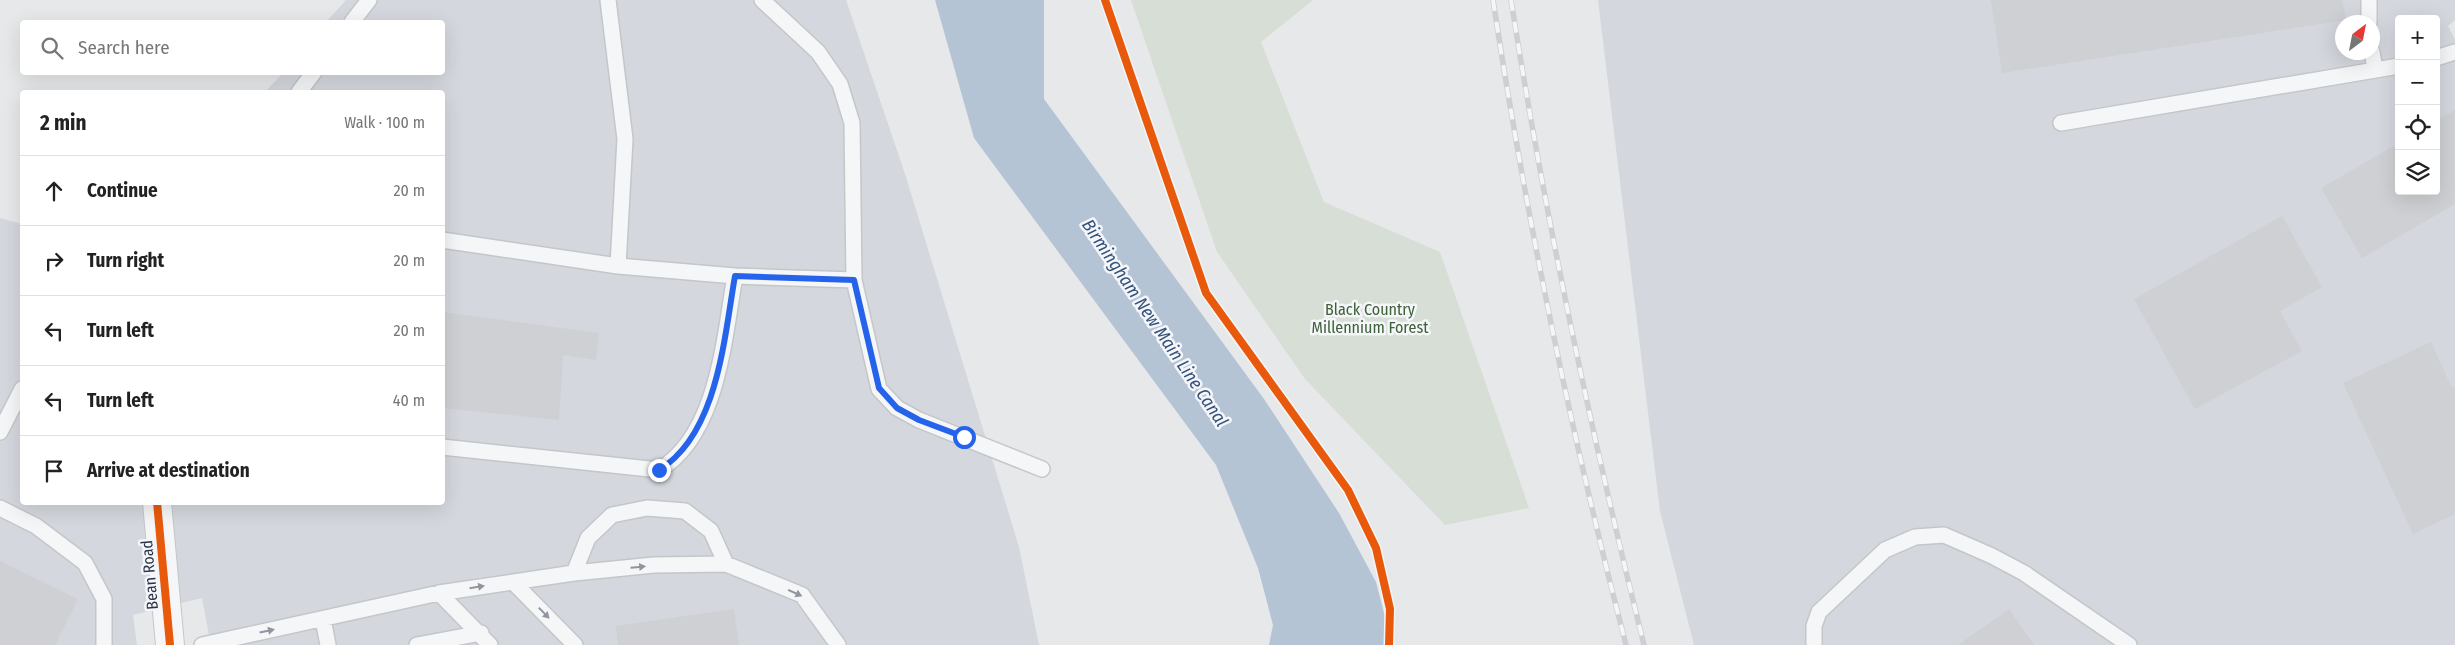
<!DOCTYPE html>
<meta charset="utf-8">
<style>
body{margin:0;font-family:"Fira Sans Condensed",sans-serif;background:#f2f2f2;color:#222}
.controls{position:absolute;right:15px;top:15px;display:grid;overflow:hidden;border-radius:5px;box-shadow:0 5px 20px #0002}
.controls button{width:45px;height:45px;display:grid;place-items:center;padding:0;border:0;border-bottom:1px solid #e0e0e0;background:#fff;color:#222;font:25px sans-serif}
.compass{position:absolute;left:2335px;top:15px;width:45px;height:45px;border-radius:50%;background:#fff;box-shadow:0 5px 20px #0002;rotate:32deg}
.stop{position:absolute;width:15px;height:15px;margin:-11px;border:4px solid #2563eb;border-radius:50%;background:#fff}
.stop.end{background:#2563eb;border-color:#fff;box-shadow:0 1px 5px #0008}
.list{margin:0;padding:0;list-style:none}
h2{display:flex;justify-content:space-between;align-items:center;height:65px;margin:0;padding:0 20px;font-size:21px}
h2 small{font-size:16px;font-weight:400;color:#767676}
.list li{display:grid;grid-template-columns:32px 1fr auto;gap:15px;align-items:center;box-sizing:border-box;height:70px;padding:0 20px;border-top:1px solid #e0e0e0}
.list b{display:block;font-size:19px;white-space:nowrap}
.list em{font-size:16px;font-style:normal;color:#767676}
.icon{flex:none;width:28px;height:28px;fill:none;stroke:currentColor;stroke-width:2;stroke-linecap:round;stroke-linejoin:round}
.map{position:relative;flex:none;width:2455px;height:645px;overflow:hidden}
.search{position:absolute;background:#fff;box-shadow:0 5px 20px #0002;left:20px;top:20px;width:425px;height:55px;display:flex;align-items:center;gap:12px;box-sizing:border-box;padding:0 18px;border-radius:5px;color:#767676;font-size:19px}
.panel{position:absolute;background:#fff;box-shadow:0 5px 20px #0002;left:20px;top:90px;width:425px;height:415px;border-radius:5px}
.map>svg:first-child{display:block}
.built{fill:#d4d7dd;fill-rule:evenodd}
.green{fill:#d6ded6}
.water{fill:#b4c4d5}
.building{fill:#ced0d3}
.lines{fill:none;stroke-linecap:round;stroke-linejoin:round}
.lane-casing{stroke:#c4c6c8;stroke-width:18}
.street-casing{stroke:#c4c6c8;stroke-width:30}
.lane{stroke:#f5f6f7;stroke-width:15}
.street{stroke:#f5f6f7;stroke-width:28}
.rail-casing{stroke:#cecfd2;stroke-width:5.5}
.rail{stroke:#f4f6f9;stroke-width:4;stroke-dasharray:11;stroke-linecap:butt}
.cycleway-casing{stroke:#f4f6f9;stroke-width:11}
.cycleway{stroke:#e8590c;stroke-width:8}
.oneway{fill:#90959e}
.route{stroke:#2563eb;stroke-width:6}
.labels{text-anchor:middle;stroke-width:5;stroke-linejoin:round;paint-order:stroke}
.park-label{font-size:16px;fill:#3f6138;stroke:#f4f6f9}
.street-label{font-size:16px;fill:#2b3445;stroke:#f4f6f9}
.water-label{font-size:18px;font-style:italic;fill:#34527a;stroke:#f4f6f9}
</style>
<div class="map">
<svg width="2455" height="645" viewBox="0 0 2455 645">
<rect width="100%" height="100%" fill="#e6e8ea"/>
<!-- built -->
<path class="built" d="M346,0h500l60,177 113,370 20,98h-828l-9,-47 -69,17 4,30h-137v-427l22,6v278h420v-410h-177l18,-19 159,-1v-50h-116z
M1598,0h857v20l-7,6 7,13v606h-761l-34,-134zM2399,19h37v172h-37zM2342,22h30v30h-30z"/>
<!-- green -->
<path class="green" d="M1131,0h182l-52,42 63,160 116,50 89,256 -84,17 -140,-146 -88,-127z"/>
<!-- water -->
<path class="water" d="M935,0h109v99l220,300 75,114 37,69 10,39 -1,24h-116l4,-20 -15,-57 -42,-103 -242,-327z"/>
<!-- building -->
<path class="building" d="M1991,0h351l4,20 -344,53z
M2455,110v94l-93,54 -41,-70 78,-45v48h37v-70z
M2282,216l40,71 -42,24 22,40 -107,58 -61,-110z
M442,312l157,21 -3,27 -33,-5 -4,65 -117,-12z
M2431,342l21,46 3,-1v127l-42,20 -70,-151z
M0,561l78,38 -23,46h-55z
M734,609l5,36h-121l-2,-19z
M2009,609l25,36h-76z"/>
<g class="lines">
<!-- lane casing -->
<g class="lane-casing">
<path id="lane" d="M608,0l17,139 -7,127
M762,0l56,52 22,32 12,39 2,157 25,109 18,19 22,12 123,49
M352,22l17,-22
M2369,22v-22
M2372,52l3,17
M2436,58l19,-6
M299,92l15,-20
M2061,123l338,-57
M442,240l176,26 117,10 119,4
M0,432l22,-43
M442,447l217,23c59,-35 65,-132 76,-194
M0,508l36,18 49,37 19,36v46
M574,573l14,-35 24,-23 35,-7 38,3 26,20 15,33
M513,582l62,63
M439,593l51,52
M323,619l5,26
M202,645l237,-52 135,-20 80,-8 72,-1 76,31 36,50
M417,645l64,-12
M1814,645v-19l5,-14 66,-62 30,-13 29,-2 48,21 32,17 105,72"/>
</g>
<!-- street casing -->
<g class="street-casing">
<path id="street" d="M157,502l13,143"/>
</g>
<!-- lane -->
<use href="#lane" class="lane"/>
<!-- street -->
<use href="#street" class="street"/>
<!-- rail casing -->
<g class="rail-casing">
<path id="rail" d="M1493,0c33,217 78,433 133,645
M1511,0c34,217 80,432 133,645"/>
</g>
<!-- rail -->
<use href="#rail" class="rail"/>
<!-- cycleway casing -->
<g class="cycleway-casing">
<path id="cycleway" d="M1105,0l101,293 142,197 28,58 14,61 -1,36
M157,502l13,143"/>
</g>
<!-- cycleway -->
<use href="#cycleway" class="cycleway"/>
</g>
<!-- one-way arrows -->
<defs><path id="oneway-solid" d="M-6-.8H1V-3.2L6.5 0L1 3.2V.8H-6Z" transform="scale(1.25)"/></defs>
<g class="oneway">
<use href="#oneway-solid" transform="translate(638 567) rotate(-5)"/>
<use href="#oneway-solid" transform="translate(477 587) rotate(-9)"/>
<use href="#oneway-solid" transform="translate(795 593) rotate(24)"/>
<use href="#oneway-solid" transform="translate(544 613) rotate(46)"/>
<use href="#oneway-solid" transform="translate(267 631) rotate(-12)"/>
</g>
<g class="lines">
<!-- route -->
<path class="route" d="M659,470c59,-36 65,-132 76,-194l119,4 25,108 18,20 22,12 45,17"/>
</g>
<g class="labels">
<!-- park labels -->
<g class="park-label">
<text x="1370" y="315">Black Country<tspan x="1370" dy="18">Millennium Forest</tspan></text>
</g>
<!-- street labels -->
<g class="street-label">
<text transform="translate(149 575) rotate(-95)" y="6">Bean Road</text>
</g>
<!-- water labels -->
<g class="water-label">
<text transform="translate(1155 323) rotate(56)" y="6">Birmingham New Main Line Canal</text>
</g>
</g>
</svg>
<div class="controls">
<button>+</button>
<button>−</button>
<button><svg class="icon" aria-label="locate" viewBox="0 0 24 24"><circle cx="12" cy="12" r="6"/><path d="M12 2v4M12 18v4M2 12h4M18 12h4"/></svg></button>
<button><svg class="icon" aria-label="layers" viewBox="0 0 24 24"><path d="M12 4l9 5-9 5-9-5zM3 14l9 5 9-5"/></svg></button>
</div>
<svg class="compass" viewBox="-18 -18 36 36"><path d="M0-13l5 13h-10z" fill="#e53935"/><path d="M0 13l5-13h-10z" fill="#767676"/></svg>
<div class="stop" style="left:964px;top:437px"></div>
<div class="stop end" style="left:659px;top:470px"></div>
<div class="search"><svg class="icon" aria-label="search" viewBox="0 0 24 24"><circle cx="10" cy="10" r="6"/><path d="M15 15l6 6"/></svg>Search here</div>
<section class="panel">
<h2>2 min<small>Walk · 100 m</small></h2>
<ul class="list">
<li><svg class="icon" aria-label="ahead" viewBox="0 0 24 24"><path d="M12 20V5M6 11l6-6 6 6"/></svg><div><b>Continue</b></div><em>20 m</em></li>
<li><svg class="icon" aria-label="right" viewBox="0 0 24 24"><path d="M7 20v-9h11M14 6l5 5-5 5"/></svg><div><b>Turn right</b></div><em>20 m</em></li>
<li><svg class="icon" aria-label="left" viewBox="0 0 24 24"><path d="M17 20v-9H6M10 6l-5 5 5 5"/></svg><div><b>Turn left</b></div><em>20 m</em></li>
<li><svg class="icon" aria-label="left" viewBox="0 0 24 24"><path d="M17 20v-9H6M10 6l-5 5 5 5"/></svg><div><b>Turn left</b></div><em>40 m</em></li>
<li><svg class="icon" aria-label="arrive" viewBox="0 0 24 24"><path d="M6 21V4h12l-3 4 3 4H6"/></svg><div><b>Arrive at destination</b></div></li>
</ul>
</section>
</div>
